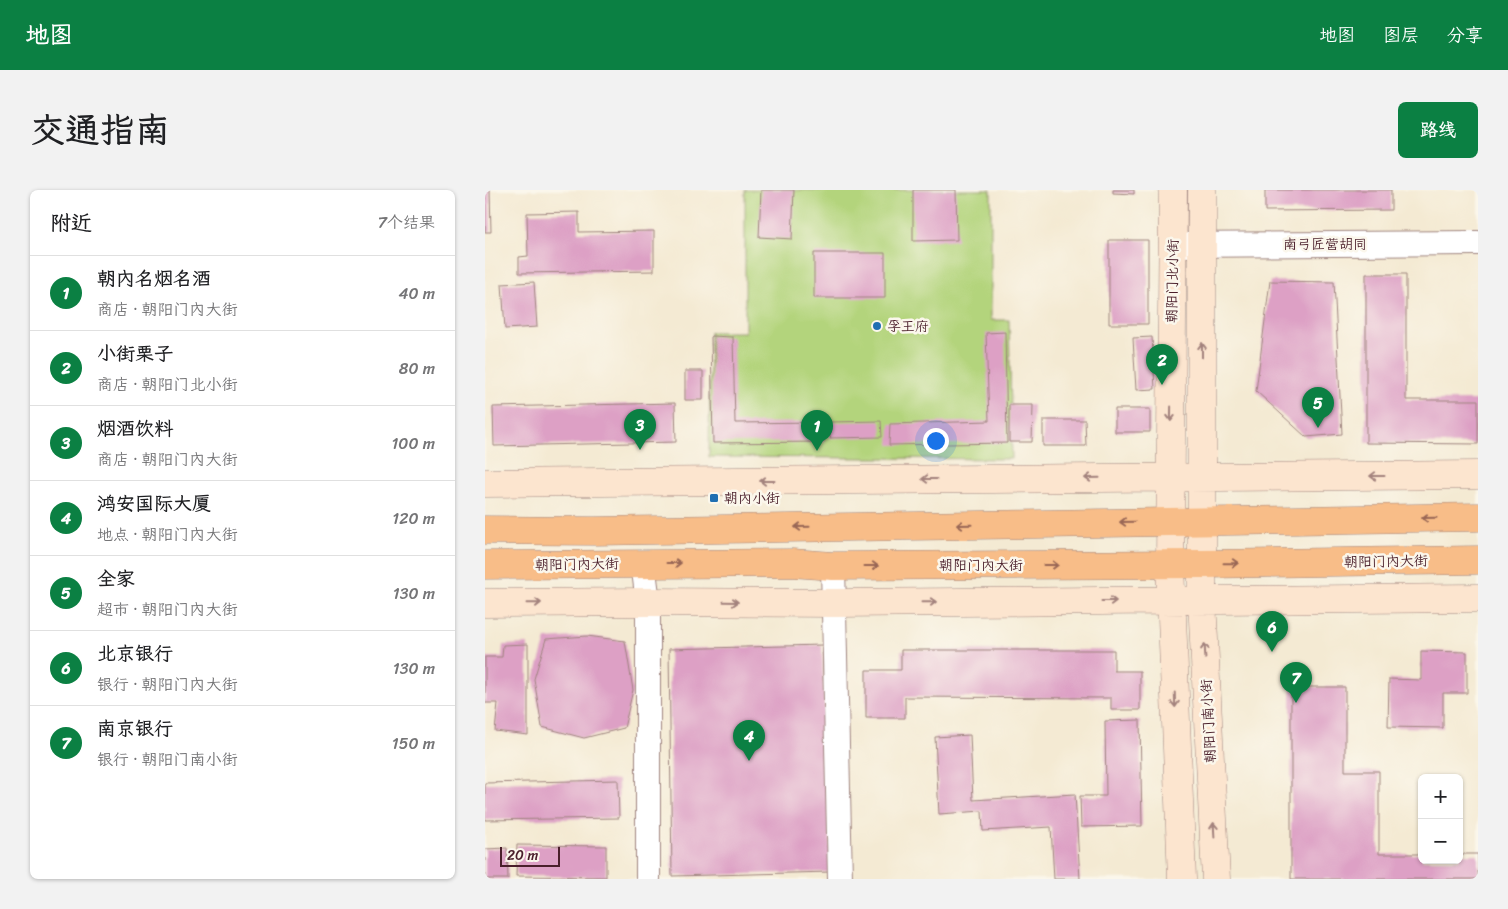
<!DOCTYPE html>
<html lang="zh">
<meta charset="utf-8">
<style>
body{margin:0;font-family:Sriracha,"LXGW WenKai TC",sans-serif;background:#f2f2f2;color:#202124}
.controls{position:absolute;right:15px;bottom:15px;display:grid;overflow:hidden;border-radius:8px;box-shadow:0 1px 4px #0004}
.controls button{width:45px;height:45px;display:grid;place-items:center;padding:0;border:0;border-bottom:1px solid #e0e0e0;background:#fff;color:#202124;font:25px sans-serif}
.scale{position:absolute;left:15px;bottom:12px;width:60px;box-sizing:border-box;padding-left:5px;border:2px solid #4a1f2b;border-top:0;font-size:14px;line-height:18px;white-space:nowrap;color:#4a1f2b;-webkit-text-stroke:4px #fbf7ec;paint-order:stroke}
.you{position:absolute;left:450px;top:250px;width:18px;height:18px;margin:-12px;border:4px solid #fff;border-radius:50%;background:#1a73e8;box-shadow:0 0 0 8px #1a73e833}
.badge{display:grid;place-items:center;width:32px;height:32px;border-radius:50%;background:#0b8043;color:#fff;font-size:16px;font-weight:700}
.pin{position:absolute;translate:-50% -41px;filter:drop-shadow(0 1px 2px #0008)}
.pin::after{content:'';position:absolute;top:26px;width:18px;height:15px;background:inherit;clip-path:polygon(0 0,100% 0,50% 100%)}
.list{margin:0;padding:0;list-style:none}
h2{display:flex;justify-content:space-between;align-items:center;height:65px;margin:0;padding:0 20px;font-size:21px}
h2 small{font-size:16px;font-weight:400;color:#757577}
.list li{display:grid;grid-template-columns:32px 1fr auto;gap:15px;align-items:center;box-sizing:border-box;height:75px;padding:0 20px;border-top:1px solid #e0e0e0}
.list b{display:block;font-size:19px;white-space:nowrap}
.list p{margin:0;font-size:16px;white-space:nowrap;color:#757577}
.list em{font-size:16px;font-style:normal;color:#757577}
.map{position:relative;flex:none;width:993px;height:689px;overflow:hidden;border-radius:8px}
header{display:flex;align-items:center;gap:30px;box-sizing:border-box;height:70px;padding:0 25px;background:#0b8043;color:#fff}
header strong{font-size:24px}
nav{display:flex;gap:28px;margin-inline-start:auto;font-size:18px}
.intro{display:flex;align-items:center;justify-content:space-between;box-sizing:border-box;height:120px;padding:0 30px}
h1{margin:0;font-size:35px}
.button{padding:12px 22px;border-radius:8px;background:#0b8043;color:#fff;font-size:18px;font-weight:700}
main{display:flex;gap:30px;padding:0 30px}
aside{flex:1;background:#fff;border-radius:8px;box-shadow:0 1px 4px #0004}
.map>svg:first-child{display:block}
.green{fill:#b3d47c;stroke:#7e7a54}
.building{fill:#dda0c5}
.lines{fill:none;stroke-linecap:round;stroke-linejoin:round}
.street-casing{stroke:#9f847f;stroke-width:26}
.secondary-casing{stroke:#9f847f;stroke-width:29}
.primary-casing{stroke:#9f847f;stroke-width:29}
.street{stroke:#fff;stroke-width:24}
.secondary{stroke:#fce5cf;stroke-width:28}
.primary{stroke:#f8bd88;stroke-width:28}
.oneway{stroke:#a3827d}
.oneway2{stroke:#986655}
.poi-dot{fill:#1f6fb2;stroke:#fbf7ec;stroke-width:2}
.labels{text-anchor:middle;stroke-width:5;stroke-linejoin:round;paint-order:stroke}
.street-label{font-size:14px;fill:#4a1f2b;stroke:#fbf7ec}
.poi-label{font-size:14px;fill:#4a1f2b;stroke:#fbf7ec;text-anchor:start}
</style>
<header>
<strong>地图</strong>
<nav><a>地图</a><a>图层</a><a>分享</a></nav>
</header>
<div class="intro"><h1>交通指南</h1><a class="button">路线</a></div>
<main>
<aside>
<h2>附近<small>7个结果</small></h2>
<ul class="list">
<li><span class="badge">1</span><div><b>朝内名烟名酒</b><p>商店 · 朝阳门内大街</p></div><em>40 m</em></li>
<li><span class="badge">2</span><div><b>小街栗子</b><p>商店 · 朝阳门北小街</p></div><em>80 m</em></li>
<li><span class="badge">3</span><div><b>烟酒饮料</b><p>商店 · 朝阳门内大街</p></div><em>100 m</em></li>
<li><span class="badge">4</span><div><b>鸿安国际大厦</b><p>地点 · 朝阳门内大街</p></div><em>120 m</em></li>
<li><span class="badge">5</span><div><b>全家</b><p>超市 · 朝阳门内大街</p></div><em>130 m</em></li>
<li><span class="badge">6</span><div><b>北京银行</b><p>银行 · 朝阳门内大街</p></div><em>130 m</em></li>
<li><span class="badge">7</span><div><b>南京银行</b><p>银行 · 朝阳门南小街</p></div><em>150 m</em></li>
</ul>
</aside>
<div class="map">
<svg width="993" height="689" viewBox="0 0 993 689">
<rect width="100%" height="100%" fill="#fbf7ec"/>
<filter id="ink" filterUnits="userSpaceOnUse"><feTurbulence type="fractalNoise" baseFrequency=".02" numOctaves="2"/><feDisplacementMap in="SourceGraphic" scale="10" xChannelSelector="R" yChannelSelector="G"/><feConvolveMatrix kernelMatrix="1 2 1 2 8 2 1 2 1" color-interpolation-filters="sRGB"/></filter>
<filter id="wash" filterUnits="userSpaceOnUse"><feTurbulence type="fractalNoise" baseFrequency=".0096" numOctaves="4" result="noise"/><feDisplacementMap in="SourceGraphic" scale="20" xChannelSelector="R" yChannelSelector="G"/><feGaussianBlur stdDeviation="1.12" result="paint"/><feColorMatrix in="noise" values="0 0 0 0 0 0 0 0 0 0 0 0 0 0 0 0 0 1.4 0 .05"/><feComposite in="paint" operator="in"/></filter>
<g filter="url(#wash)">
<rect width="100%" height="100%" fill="#f4ead3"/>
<!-- green -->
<path class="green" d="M260,0h246v130h18l3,139 -303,-2 1,-125h35z"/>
<g id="blocks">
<!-- building -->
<path class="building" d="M0,0h5l1,42h-6z
M276,0h33l-2,49 -33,-2z
M428,0h43l1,50 -44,1z
M628,0h21v4l-21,-1z
M780,0h126v20l-126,1z
M94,22v20l75,-1v40l-135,2v-16l9,-1 -1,-43z
M624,50h39v84h-39z
M329,63h71v45h-71z
M881,84h40v126h72v44l-112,-1z
M785,91l64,1 8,152 -36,3 -50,-46z
M49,92l3,45 -32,2 -3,-45z
M520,142l2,111 -118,2 1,-21 99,-3 -3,-88z
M226,146l22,1 2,86 86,-1 3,20 -111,1z
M667,147l3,52 -19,1 -3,-52z
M200,181h18v29h-18z
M190,213l1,39 -182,4 -1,-39z
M524,215h24l-1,37h-23z
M630,219h35v23h-35z
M558,230h42l1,26h-43z
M396,231l1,16 -52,1 -1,-16z
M102,446l38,5 8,49 -9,38 -40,10 -42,-11 -8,-48 12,-40z
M43,454v91l-33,-4 3,-28h-13v-46h17l1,-12z
M337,455l9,227 -159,4 -3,-227z
M416,460h213v21h26v39h-29v-12l-206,-1v21h-39v-48h35z
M936,461l46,1v41h-24v35l-55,-1 1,-48 32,1z
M806,497h54v84h34v83h43v6h37v-6h19v25h-187z
M655,530l2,106 -61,1 -1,-31h26l-1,-75z
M485,545l3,65 102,-6 5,85h-26l-3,-52 -68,4 -1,-20 -43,3 -4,-77z
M133,590l1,38 -134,2v-37z
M32,655l89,1v31l-90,-1z
M22,658l1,31h-23v-30z"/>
</g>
</g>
<g filter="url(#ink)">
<use href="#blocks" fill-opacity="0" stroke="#9f847f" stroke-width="1"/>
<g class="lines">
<!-- street casing -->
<g class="street-casing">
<path id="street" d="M688,55l305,-2
M158,373l5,39v277
M348,376l7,313"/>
</g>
<!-- secondary casing -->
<g class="secondary-casing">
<path id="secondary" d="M688,0l-3,374 12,315
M717,0v410l14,279
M0,293l993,-8
M0,413l163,-1 186,1 644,-5"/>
</g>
<!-- primary casing -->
<g class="primary-casing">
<path id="primary" d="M0,340l109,1 884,-14
M0,375l307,-2 41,3 370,-2 275,-4"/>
</g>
<!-- street -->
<use href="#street" class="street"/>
<!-- secondary -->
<use href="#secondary" class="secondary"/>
<!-- primary -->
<use href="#primary" class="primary"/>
</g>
<!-- one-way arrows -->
<defs><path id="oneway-shaft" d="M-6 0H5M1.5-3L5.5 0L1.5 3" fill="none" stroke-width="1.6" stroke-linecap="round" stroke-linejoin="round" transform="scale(1.25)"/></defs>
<g class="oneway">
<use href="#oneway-shaft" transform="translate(717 160) rotate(-90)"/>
<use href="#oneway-shaft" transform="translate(686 224) rotate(91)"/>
<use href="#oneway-shaft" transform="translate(892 286) rotate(180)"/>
<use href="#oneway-shaft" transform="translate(607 288) rotate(179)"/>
<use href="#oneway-shaft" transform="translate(444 289) rotate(180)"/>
<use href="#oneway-shaft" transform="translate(282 291) rotate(180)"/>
<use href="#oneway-shaft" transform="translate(624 411)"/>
<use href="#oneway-shaft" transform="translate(246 412) rotate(1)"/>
<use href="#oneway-shaft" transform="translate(444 412) rotate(-1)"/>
<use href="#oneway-shaft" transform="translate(49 413) rotate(-1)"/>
<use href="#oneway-shaft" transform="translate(720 461) rotate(-93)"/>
<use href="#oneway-shaft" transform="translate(690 510) rotate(88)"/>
<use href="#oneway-shaft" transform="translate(729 640) rotate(-93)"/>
</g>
<g class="oneway2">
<use href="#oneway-shaft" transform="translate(944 328) rotate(179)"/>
<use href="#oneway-shaft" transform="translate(642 332) rotate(179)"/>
<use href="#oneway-shaft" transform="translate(479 335) rotate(179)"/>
<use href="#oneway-shaft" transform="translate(317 337) rotate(179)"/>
<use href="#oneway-shaft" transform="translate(189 373)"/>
<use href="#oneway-shaft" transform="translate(746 373) rotate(-1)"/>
<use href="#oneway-shaft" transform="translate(566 375)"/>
<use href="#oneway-shaft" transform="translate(386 376)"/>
</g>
</g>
<!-- markers -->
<g class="poi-dot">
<circle cx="392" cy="136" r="5"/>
<rect x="224" y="303" width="10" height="10" rx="2.5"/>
</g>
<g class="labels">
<!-- street labels -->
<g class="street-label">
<text x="840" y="59">南弓匠营胡同</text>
<text transform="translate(687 91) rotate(-89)" y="5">朝阳门北小街</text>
<text transform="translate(901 371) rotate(-1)" y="5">朝阳门内大街</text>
<text transform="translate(92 374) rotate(-1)" y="5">朝阳门内大街</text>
<text x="496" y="380">朝阳门内大街</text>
<text transform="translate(723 531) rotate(-93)" y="5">朝阳门南小街</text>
</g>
<!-- poi labels -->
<g class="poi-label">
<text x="402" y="141">孚王府</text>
<text x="239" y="313">朝内小街</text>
</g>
</g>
</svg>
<div class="controls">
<button>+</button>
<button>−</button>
</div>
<div class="scale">20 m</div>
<div class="you"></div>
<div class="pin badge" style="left:332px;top:261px">1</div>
<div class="pin badge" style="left:677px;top:195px">2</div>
<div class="pin badge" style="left:155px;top:260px">3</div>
<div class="pin badge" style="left:264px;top:571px">4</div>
<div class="pin badge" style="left:833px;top:238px">5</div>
<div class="pin badge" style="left:787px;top:462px">6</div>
<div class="pin badge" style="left:811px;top:513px">7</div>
</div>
</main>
